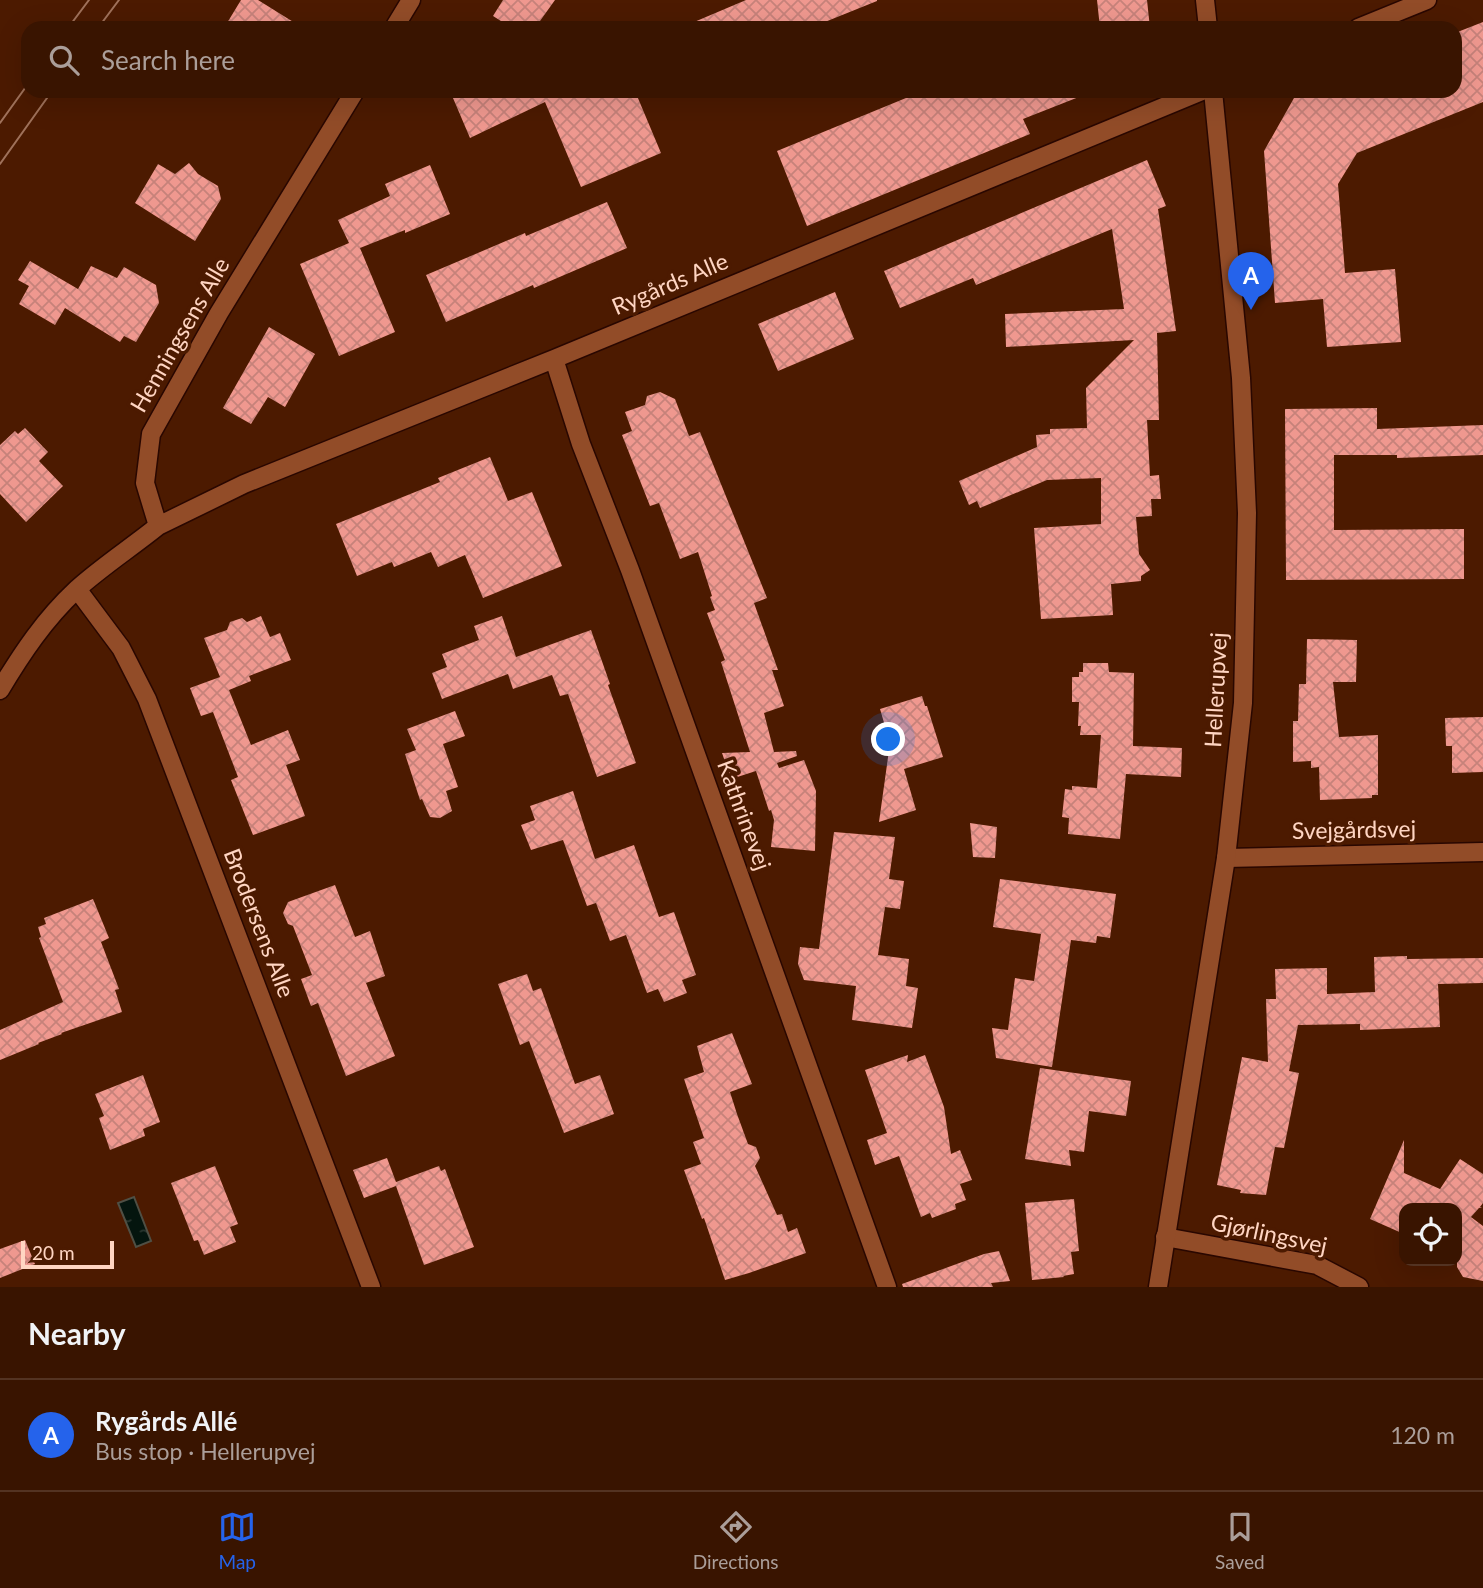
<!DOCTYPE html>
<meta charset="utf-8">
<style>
body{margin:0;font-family:Lato,sans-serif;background:#44210f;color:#f1f3f6}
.controls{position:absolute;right:21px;bottom:21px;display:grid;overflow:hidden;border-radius:14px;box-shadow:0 7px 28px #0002}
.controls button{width:63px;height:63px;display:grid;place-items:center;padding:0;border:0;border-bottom:2px solid #533322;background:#391400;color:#f1f3f6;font:35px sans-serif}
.scale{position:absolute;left:21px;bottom:18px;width:93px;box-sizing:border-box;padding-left:7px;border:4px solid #ffd5c2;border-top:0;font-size:19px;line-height:24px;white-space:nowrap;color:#ffd5c2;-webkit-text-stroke:5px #4c1a00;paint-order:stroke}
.you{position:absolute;left:889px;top:740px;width:24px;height:24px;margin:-18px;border:5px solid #fff;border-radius:50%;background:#1a73e8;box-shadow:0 0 0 10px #1a73e833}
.badge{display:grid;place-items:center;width:46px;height:46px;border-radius:50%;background:#2563eb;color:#fff;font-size:23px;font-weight:700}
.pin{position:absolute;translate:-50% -58px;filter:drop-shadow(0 2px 4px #0008)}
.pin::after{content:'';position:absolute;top:37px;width:24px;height:21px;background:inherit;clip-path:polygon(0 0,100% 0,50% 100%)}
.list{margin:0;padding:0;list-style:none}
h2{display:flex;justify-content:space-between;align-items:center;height:91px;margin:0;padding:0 28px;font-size:30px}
h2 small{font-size:23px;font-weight:400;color:#ab9e99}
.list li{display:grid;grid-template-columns:46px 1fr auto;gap:21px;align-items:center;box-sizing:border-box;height:112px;padding:0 28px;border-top:2px solid #533322}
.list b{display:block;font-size:26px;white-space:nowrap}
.list p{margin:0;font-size:23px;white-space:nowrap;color:#ab9e99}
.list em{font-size:23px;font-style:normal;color:#ab9e99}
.icon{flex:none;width:38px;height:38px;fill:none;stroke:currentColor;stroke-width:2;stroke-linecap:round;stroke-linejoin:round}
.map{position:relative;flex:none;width:1483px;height:1287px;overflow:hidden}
.search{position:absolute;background:#391400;box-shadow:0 7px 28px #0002;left:21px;right:21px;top:21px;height:77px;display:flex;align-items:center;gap:18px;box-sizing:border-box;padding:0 24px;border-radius:21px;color:#ab9e99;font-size:26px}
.sheet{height:203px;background:#391400}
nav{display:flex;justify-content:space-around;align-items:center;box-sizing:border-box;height:98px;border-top:2px solid #533322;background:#391400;font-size:19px;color:#ab9e99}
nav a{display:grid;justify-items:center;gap:4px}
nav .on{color:#2563eb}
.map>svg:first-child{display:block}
.water{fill:url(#water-ripples);stroke:#4f4f44;stroke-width:2}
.building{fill:url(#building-cross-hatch)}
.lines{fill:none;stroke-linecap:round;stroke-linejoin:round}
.minor-casing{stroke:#290700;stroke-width:21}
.tertiary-casing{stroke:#290700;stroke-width:21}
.minor{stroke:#924c28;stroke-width:18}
.tertiary{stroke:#924c28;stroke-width:18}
.tram{stroke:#9f715a;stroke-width:2}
.labels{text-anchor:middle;stroke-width:7;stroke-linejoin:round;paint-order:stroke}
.street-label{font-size:23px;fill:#ffd5c2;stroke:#4c1a00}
</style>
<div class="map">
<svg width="1483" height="1287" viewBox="0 0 1483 1287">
<defs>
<pattern id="water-ripples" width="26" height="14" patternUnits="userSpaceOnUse" patternTransform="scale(1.75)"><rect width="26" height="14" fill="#04150e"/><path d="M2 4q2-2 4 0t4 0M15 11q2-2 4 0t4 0" fill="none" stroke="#2a362f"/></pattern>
<pattern id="building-cross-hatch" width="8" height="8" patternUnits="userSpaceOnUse" patternTransform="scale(1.75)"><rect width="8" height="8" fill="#ef988f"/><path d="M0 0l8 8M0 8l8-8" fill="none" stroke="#c6827a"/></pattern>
</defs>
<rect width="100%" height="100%" fill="#4c1a00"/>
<!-- water -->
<path class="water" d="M134,1197l17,44 -15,6 -18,-44z"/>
<!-- building -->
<path class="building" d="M241,0h17l45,28h-79z
M503,0h52l-20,28h-23l-19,-12z
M746,0h131v1l-67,27h-130z
M1097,0h50l3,28h-50z
M1483,22v80l-126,51 -19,31 7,89 50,-4 6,73 -74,5 -4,-48 -48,4 -11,-152 30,-53 18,-7h143v-58z
M450,91h185l26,62 -80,34 -36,-85 -75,36z
M923,91h166v2l-66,26 7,15 -223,92 -30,-75z
M1147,160l19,46 -8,3 18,122 -19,2 2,87h-12l3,56 9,-1 2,24h-10l1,17 -16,1 3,37 11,16 -9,6v5l-30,3 2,31 -72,4 -7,-91 67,-4v-46l-54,2 -67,28 -3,-7 -8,4 -10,-24 78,-34 -1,-12 14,-1v-5l37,-1 -1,-40 48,-48 -128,7 -1,-33 119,-5 -12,-80 -136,56 -3,-7 -73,30 -16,-37z
M189,163l9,11 20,12 3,13 -26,42 -60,-38 23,-39 17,10z
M430,165l20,49 -45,19v-3l-45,18 35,84 -56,24 -39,-92 49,-21 -11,-23 52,-24 -5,-12z
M607,202l20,46 -93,40 -1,-3 -87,37 -20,-47 99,-42 1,3z
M30,261l48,28 13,-23 26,12 7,-11 32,18 3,18 -23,39 -12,-6 -4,6 -55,-34 -10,17 -36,-21 10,-18 -11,-6z
M835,292l19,47 -76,32 -20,-47z
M269,327l46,27 -30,53 -17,-10 -17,27 -28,-16z
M660,392l15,7 14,37 11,-4 67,166 -13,5 24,67h-6l12,36 -20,7 10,39 22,-1 1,5 -20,7 2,5 25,-8 12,31 -1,60 -44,-4 3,-27 -3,-10 -2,1 -13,-40 -25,8 -9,-26 28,-1 -29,-90 4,-2 -18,-47 8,-3 -5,-13 2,-1 -14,-44 -18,7 -21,-56 -9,3 -28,-71 10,-4 -7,-19 20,-7 2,-9z
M1377,408v21l106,-4v30l-86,3v-3h-63v75l130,-1v50l-178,1 -1,-171z
M25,428l23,24 -9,9 24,25 -37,36 -26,-28v-49l15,-14 3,3z
M490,457l18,44 24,-9 30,74 -79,32 -18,-43 -27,12 -7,-15 -37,15 -2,-5 -35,14 -21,-52 104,-42 -2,-4z
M261,616l9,21 10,-4 11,27 -42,16 2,5 -22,9 22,55 37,-15 12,30 -14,5 19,51 -52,19 -22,-55 7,-3 -25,-65 -12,4 -11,-28 30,-11 -16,-39 23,-8 3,-8 12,-4 5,4z
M502,616l14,41 75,-27 19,54 -2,1 28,78 -39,14 -29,-83 -8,2 -8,-21 -39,14 -5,-15 -66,25 -10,-26 15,-6 -5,-13 37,-14 -5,-14z
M1307,639l50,1 -1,42h-23l6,55 39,-2v60h-6v3l-52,2 -1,-33 -8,1v-7l-18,1v-41h5l1,-37h7z
M1083,663h25l1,9 25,1 -1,73 49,2 -1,29 -55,-3 -6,65 -52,-5 1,-16 -7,-1 3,-28 7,1v-4l25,2 4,-53h-21l1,-9h-3l1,-24h-7v-25h7v-5h4z
M922,696l3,10h2l16,51 -39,12 12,41 -37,12 11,-79 -10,-34z
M455,711l10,25 -22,8 15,43 -12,4 6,20 -12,7 -10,-1 -8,-18 -2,1 -15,-46 11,-4 -9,-21z
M1483,717v55l-31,1v-27h-6l-1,-28z
M573,791l22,68 39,-14 25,72 15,-5 22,63 -14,5 5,13 -23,9 -6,-13 -11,4 -21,-58 -16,6 -14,-38 -9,3 -24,-66 -32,10 -10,-25 14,-5 -5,-14z
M970,823l27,4 -2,31 -22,-1z
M834,832l61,5 -6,42 15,2 -4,28 -15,-2 -7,48 31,4 -3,27 12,2 -6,40 -60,-8 4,-34 -52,-6 -6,-16 2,-17 19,2z
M1000,879l116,15 -6,44 -13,-2 -1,7 -25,-3 -19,127 -56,-9 -4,-30 16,2 7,-52 19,3 7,-47 -48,-7z
M335,885l20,52 15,-6 15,45 -19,7 29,73 -49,20 -28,-73 -7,3 -10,-27 11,-4 -19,-49 -5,-2 -5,-11 5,-11z
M93,899l16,39 -8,4 18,47 -4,1 7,22 -61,21 1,1 -24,9 1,1 -39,16v-30l63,-28 -24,-64 2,-1 -3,-10 8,-3 -2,-6z
M1407,956v3l76,-1v25l-45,1 2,43 -80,3v-6l-62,1 -9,46 10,2 -15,75 -9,-1 -9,48 -26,-2 1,-3 -24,-5 25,-128 26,5 -2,-63h10l-1,-30 52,-1v26l48,-2 -1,-35z
M527,974l6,17 8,-3 34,96 25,-9 14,39 -50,19 -35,-92 -9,4 -22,-61z
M732,1033l20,51 -22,8 7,22 11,30 8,3 4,11 -5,8 22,49 5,-1 6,18 9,-4 9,25 -57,20 -24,7 -21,-62 -2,1 -18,-49 17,-6 -8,-22 11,-4 -20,-59 20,-7 -7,-26z
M908,1055l-1,7 18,-7 19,52 7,47 9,-4 12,30 -12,4 6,16 -11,4 1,5 -24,9 -2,-5 -9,4 -22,-61 -24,9 -8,-25 20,-7 -22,-63z
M1040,1068l91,13 -5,35 -37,-5 -5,41 -15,-2 2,16 -46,-7z
M143,1075l17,47 -17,7 2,7 -35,14 -11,-32 5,-2 -9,-22z
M1404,1140v33l36,16 20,-30 23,15v29l-3,4 2,1h-3l-8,9 12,9v55l-20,-4 -6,-10v-59h-53v26l-34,-15z
M387,1158l9,24 43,-16 2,5 4,-2 29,78 -50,18 -28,-79 -32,12 -11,-28z
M215,1166l23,58 -8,3 6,15 -32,13 -6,-15 -4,1 -23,-58z
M1074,1199l5,52 -8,1 3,22 -11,2 1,1 -32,3 -7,-77z
M25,1240l10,24 -35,14v-29z
M999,1251l11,30 -19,2 2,4h-90l-1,-3 82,-30z"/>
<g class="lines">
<!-- minor casing -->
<g class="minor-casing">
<path id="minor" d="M394,28l17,-28
M1358,28l69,-28
M554,359l27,85 49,126 257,717
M158,526l86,-42 310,-125 648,-268
M77,589l44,59 26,51 224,588
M0,690c22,-37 45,-71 76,-100 24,-22 56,-43 82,-64l-13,-43 6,-49 68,-121 136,-222
M1226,858l257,-6
M1165,1237l152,28 42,22"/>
</g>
<!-- tertiary casing -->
<g class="tertiary-casing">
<path id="tertiary" d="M1205,0l3,28
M1158,1287l68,-429 17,-155 4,-190 -6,-135 -28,-287"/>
</g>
<!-- minor -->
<use href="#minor" class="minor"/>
<!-- tertiary -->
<use href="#tertiary" class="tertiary"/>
<!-- tram -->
<path class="tram" d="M68,28l21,-28
M98,28l21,-28
M0,123l28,-39
M0,164l52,-73"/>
</g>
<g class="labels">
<!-- street labels -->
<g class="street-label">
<text transform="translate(670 284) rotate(-23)" y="8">Rygårds Alle</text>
<text transform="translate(180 335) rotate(-60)" y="8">Henningsens Alle</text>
<text transform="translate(1216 690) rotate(-87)" y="8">Hellerupvej</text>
<text transform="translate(744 815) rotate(70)" y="8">Kathrinevej</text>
<text transform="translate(1354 830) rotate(-1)" y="8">Svejgårdsvej</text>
<text transform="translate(259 923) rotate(69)" y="8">Brodersens Alle</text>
<text transform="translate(1269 1234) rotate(12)" y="8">Gjørlingsvej</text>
</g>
</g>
</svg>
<div class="controls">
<button><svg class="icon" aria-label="locate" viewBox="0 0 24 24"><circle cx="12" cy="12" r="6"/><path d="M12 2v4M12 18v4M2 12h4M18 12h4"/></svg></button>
</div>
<div class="scale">20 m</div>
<div class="you"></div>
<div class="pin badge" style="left:1251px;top:310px">A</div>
<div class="search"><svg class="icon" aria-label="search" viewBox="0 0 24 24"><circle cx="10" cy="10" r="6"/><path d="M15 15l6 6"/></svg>Search here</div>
</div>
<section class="sheet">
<h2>Nearby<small></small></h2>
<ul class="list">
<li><span class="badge">A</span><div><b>Rygårds Allé</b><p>Bus stop · Hellerupvej</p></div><em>120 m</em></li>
</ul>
</section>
<nav>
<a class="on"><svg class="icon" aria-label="map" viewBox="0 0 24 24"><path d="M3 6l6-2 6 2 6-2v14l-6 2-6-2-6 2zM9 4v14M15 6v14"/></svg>Map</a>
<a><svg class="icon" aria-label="directions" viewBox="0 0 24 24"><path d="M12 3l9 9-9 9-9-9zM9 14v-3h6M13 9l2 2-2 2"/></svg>Directions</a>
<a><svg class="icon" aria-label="saved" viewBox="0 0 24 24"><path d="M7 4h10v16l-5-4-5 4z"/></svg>Saved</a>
</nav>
